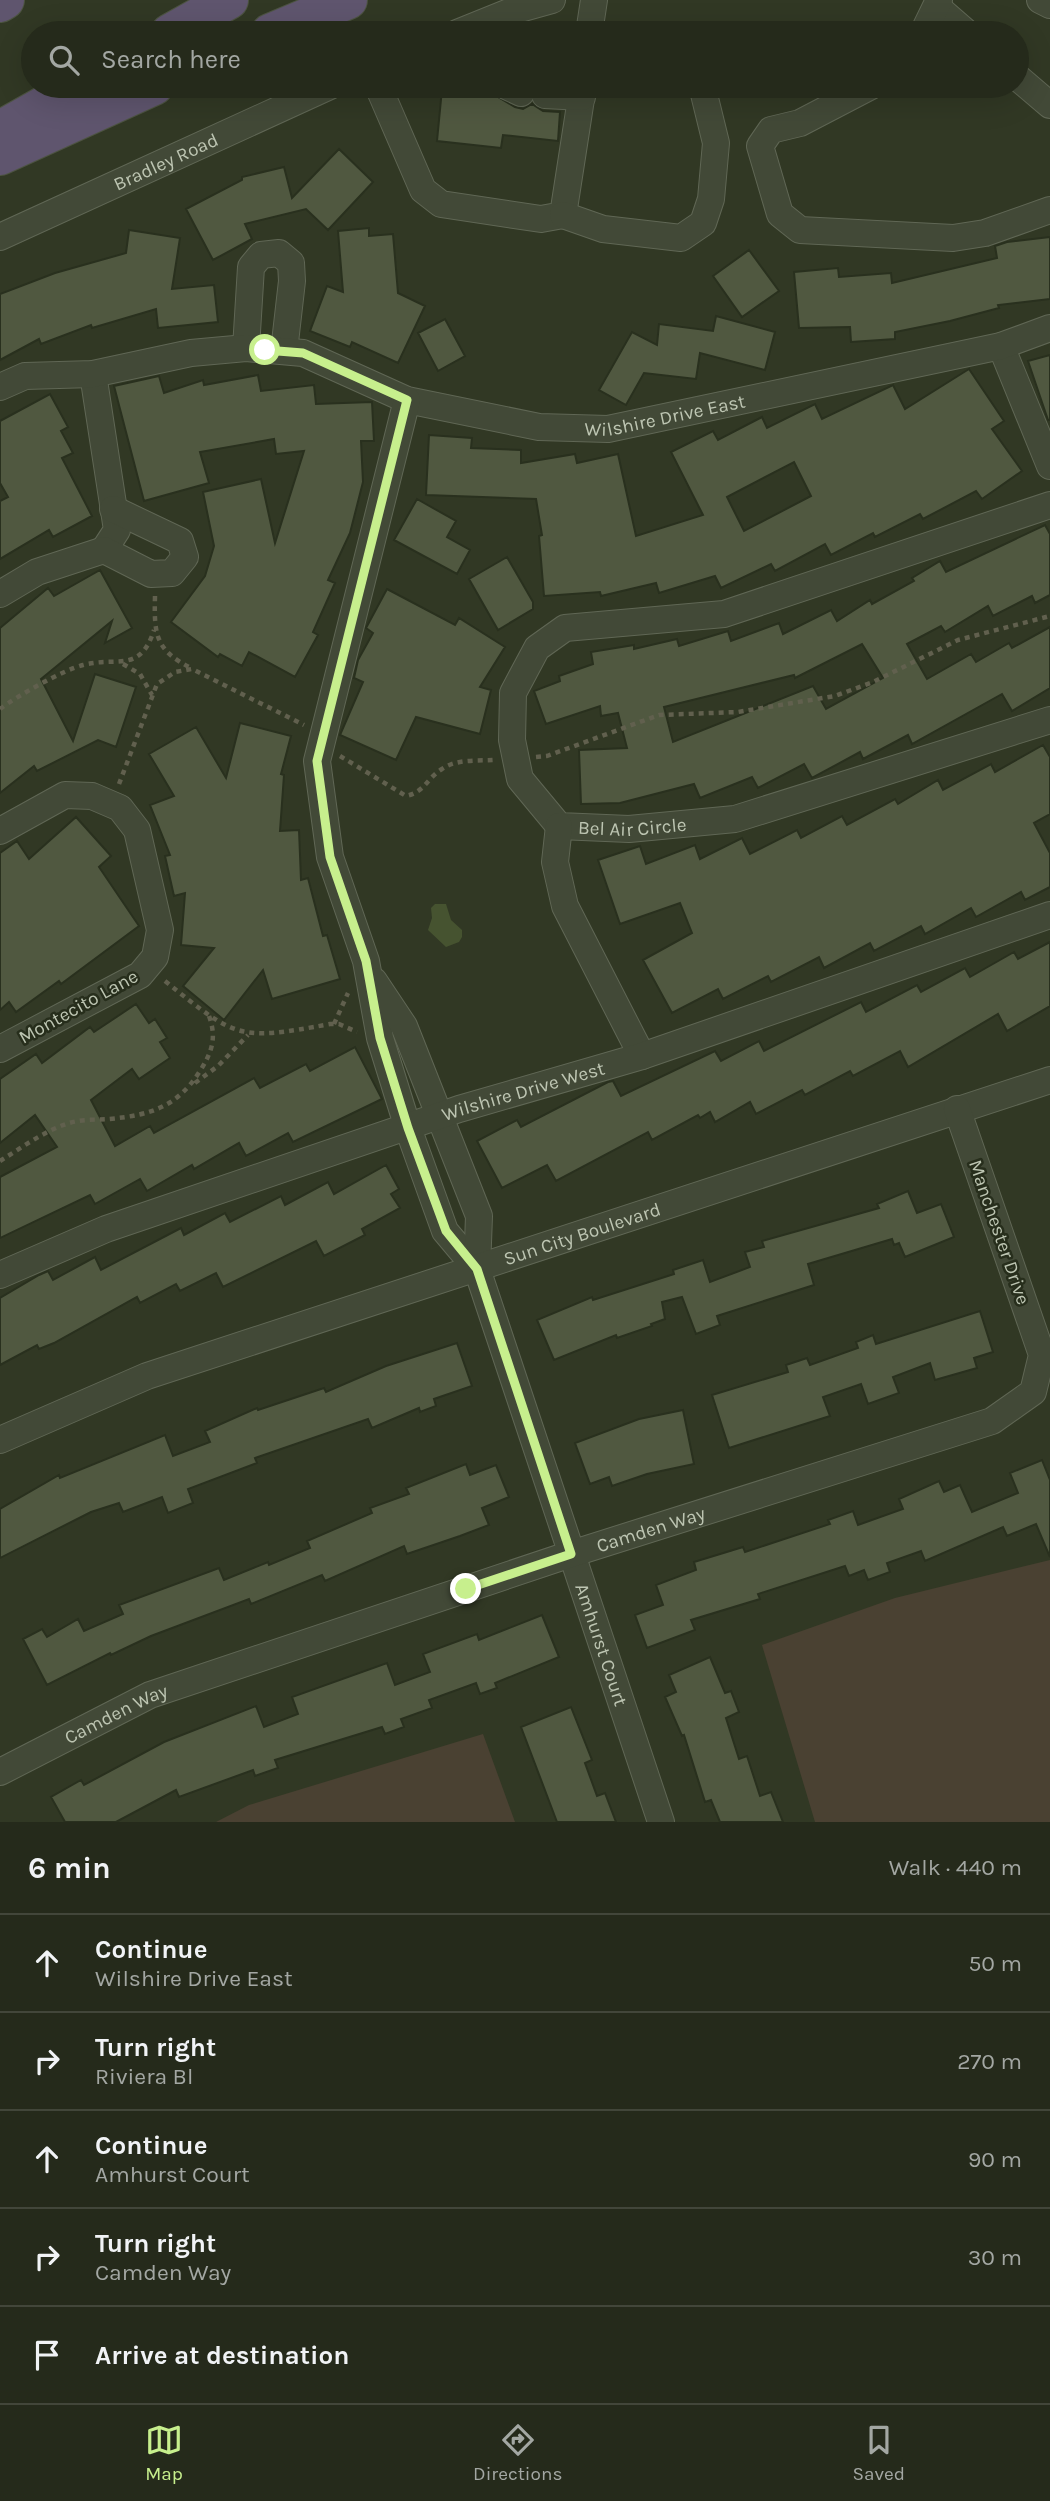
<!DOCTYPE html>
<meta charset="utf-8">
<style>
body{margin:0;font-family:Karla,sans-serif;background:#2d3224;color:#f1f3f6}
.stop{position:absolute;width:21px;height:21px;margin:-16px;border:5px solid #c7ef8d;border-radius:50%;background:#fff}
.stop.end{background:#c7ef8d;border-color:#fff;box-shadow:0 2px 7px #0008}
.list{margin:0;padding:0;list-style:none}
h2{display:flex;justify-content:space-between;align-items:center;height:91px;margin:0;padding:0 28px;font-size:30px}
h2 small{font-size:23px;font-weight:400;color:#a3a7a3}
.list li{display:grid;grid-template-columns:46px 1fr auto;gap:21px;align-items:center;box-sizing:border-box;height:98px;padding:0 28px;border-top:2px solid #42463a}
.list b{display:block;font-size:26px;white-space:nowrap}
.list p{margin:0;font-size:23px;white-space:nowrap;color:#a3a7a3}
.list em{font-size:23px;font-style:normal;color:#a3a7a3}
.icon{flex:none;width:38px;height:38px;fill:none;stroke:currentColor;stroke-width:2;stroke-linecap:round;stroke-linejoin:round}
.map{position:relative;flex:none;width:1050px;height:1822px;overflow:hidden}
.search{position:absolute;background:#252a1b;box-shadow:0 7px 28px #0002;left:21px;right:21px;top:21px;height:77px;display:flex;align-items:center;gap:18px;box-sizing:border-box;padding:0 24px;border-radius:38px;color:#a3a7a3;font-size:26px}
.sheet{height:581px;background:#252a1b}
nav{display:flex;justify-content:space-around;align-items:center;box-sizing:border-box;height:98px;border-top:2px solid #42463a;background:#252a1b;font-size:19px;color:#a3a7a3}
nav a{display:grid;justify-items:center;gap:4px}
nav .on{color:#c7ef8d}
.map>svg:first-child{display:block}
.green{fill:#4a4132}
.water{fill:#465330}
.building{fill:#505840;stroke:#29301e;stroke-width:2;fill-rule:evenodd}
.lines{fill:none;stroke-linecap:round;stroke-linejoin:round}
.minor-casing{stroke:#606755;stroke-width:28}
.highway-casing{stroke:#4d5442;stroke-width:40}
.path{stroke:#61604e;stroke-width:4.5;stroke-dasharray:5 5;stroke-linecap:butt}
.minor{stroke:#424937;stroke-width:26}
.highway{stroke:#5f556e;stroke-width:38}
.route{stroke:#c7ef8d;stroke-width:9}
.labels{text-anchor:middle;stroke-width:5;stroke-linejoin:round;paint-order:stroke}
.street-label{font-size:19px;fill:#bdc5b2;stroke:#272e1c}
</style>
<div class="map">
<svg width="1050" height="1822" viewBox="0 0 1050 1822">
<rect width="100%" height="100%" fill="#313824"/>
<!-- green -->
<path class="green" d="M1050,1560v262h-235l-53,-177 133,-47z
M483,1734l32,88h-299l33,-17z"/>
<!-- water -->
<path class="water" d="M435,904h11l5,16 11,10v7l-3,5 -13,5 -18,-17 4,-12 -1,-10z"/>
<!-- building -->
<path class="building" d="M442,89l51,5 22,13 8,2 9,-5 11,7 17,1 -2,29 -55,-6 -2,13 -64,-7z
M339,149l34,33 -45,48 -22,-21 -61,15 7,15 -39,21 -27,-51 56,-29v-3l42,-10 8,31z
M369,228v8l24,-2 5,59 27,13 -27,57 -46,-21 -2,5 -40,-16 17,-45 16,6 -5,-61z
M129,230l51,8 -8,51 42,-4 4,37 -60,6 -2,-19 -64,19 -1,-3 -50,19 -2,-5 -39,21v-66l55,-21 71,-20z
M1050,237v62l-52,6 1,3 -49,13 -55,11v7l-44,3 -1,-15 -51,1 -5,-56 44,-4 1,9 52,-4 1,10 105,-25 -2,-12 12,-4z
M749,250l30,41 -37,26 -29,-41z
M716,316l59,16 -10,38 -65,-17 -4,26 -52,-6 -18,32 -27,-15 33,-58 25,13 2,-21 54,7z
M445,319l20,37 -27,15 -20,-38z
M1050,355v65h-2l-20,-59z
M969,369l35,52 -12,8 30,42 -40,28 -6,-8 -53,28 -3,-5 -45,23 -2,-4 -42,22 -6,-11 -50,27 -4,-7 -50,24 -6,-12 -56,17 -3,-10 -55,13 -1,-4 -56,4 -5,-60 3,-1 -6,-36 -110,-4 3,-60 43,3 -1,10 50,2v13l54,-9 2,9 41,-9 18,82 67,-21 -32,-63 42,-21 5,9 44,-23 5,11 48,-24 7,15 71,-34 12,24zM794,462l17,34 -67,35 -17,-34z
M258,375l3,16 53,-6 2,19 56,-2 2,39h-13l2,41 -13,51 -22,47 7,3 -22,49 5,3 -23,42 -46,-25 -7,14 -22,-12 -2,3 -47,-35 34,-46 9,-30 -11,-54 58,-13 14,64 29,-92 -28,3 -2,-15 -74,13 9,31 -65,18 -30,-115 45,-10 5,17 39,-13 1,5z
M50,394l18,33 -7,4 12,22 -11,5 30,58 -39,21 -4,-7 -49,29v-58l8,-4 -8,-14v-62z
M417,499l39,22 -9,16 23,13 -13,24 -63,-34z
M1045,525l5,9v61l-15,8 -3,-7 -39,20 -5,-10 -43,26 -4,-6 -34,18 20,35 44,-25 5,8 33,-19 3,5 38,-21v61l-38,23 -10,-17 -90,50 -4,-9 -45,24 -3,-7 -48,26 -8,-14 -46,24 -6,-11 -52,21 -6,-14 -74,19 -39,1 -2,-54 48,-2 -9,-35 -17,3 -1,-10 -54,18 -12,-33 26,-10 -1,-5 34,-12 -2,-12 43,-7v4l43,-10 2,7 49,-15 3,10 48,-18 4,11 48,-24 6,11 33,-21 2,4 42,-23 -2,-3 28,-17 6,11zM862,644l21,34 -57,31 -13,-23 -140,56 -9,-35 130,-32 1,3z
M507,557l26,45v7l-35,21 -29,-51z
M100,570l32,58 -27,15 7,-22 -71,58 32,62 22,-67 41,13 -20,60 -18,-7 -61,31 -3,-5 -34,27v-165l48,-40 6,8z
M387,589l68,36 4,-7 46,29 -25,40 11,3 -11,44 -64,-17 -20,43 -56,-25 23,-53 -9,-4 4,-18 15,-27 -7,-5z
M240,723l51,13 -10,38 3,1 -4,56 19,-1 2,50 7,-2 15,58 4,-1 13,44 -68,20 -9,-29 -39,50 -41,-34 31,-38 -33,-3 4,-52 -11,3 -9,-40 5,-1 -20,-50 24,-9 -25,-42 47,-27 30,51z
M1043,745l7,12v57l-16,9 16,30v34l-25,13 -4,-8 -45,25 -5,-9 -46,26 -4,-8 -47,25 -4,-8 -46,25 -5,-11 -48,25 -3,-6 -45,23 -5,-10 -46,24 -29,-53 49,-27 -12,-30 -60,21 -22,-64 42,-14 6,18 49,-19 5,14 42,-21 8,16 47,-24 4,8 41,-22 5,9 48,-26 3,5 40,-24 5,10 48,-26 4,8z
M76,817l35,39 -12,11 40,59 -78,58 -2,-3 -43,31 -7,-10 -9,8v-157l17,-12 12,18z
M1050,942v64l-43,25 -9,-17 -90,53 -8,-16 -47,25 -3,-5 -45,24 -3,-5 -46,24 -6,-12 -35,20 -5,-10 -10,6 -2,-3 -46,25 -4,-8 -92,49 -9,-16 -45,23 -25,-47 40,-21 4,7 87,-45 5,-1 8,15 94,-45 6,10 38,-20 5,10 97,-49 5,10 51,-27 4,7 44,-24 5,9 44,-25 4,7z
M136,1004l13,19 6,-4 12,19 -7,4 10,16 -31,21 -7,-10 -41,31 24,46 35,-20 4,7 100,-55 6,10 46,-24 4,7 45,-24 27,52 -89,43 -5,-9 -42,23 -7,-13 -45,26 -2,-4 -45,26 -7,-12 -45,25 -5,-9 -90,43v-61l57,-30 -22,-32 -35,28v-64l36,-25 6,9 48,-36 4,5z
M386,1165l13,24 -8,5 9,14 -38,21 3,6 -41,21 -8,-15 -93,46 -7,-14 -36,18 -4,-7 -36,19 -3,-6 -83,46 -15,6 -2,-4 -37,20v-67l39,-23 9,-4 5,9 42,-23 6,13 80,-42 3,7 41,-22 5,9 51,-26 4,9 43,-23 6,12z
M908,1191l9,22 24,-9 13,33 -49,20 -6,-14 -5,2 -2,-6 -84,25 6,21 -97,31 3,9 -24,9 -14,-37 -20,5 3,17 -14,5 1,2 -35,12 -1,-3 -62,25 -17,-40 55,-23 1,3 81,-26 -1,-4 30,-10 7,22 40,-15 -5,-15 19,-5 -2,-6 117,-33 -2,-4z
M980,1311l13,41 -19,6 3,10 -42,12 -5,-17 -37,14 6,16 -31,11 -7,-20 -38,13 7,19 -101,32 -17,-53 76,-23 -2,-7 21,-7 3,7 48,-17 -2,-6 17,-7 3,9z
M457,1343l15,43 -38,13 2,7 -16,6 -1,-4 -47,20 -4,-9 -113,39 2,5 -69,26 5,14 -25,10 -6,-16 -39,15 -4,-9 -28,9 -91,46v-49l59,-34 1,3 105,-43 8,21 37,-14 -5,-11 52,-23 1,2 66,-22 2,4 60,-26z
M683,1410l11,54 -47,10 -35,12 -3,-9 -19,7 -15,-41 64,-24z
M1042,1460l8,20v77l-14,-33 -29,12 -4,-9 -78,34 -4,-10 -34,12 3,9 -22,8 -4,-10 -15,6 -4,-10 -87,28 2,5 -69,21 4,10 -48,18 -12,-33 28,-10 -7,-20 40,-15 -2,-8 49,-15 2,5 85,-28 -2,-4 25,-9 5,14 45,-16 -4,-10 40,-18 5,11 16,-7 12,27 46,-19 -8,-20z
M466,1464l4,11 26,-10 13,32 -27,11 7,17 -29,11 -53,18 -3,-8 -79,35 -3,-6 -71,29 -2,-5 -98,37 -40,19 -1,-2 -63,32 -24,-46 19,-10 5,8 31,-18 6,12 39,-17 -4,-9 100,-37 5,12 44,-18 1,3 41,-17 -3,-7 65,-28 -2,-5 39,-14 -3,-6z
M542,1615l17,42 -64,26 2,5 -17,6 -4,-11 -47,17 3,8 -31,11 3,8 -19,7 -3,-7 -107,33 3,8 -23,8 -2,-6 -74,27 -3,-7 -60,32h-51l-14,-25 30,-17 3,5 80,-43 92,-36 8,21 34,-13 -6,-17 95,-34 8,22 35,-13 -7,-18 54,-20 2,6z
M710,1657l15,36 6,-2 8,21 -13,6 13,41 8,-3 13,40 11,-4 12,30h-63l-9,-22 -6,2 -21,-67 -2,1 -17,-39 11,-5 -7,-17z
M571,1707l21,53 -7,3 12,33 8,-3 11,29h-59l-36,-95z"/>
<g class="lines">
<!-- minor casing -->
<g class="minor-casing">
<g id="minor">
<path d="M1040,0l10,5"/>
<path d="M937,7l30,26"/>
<path d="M457,33l52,-21 43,-12"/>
<path d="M589,33l5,-33"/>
<path d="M923,33l16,-33"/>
<path d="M1017,77l33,28"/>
<path d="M378,86l45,104 18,14 100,15 22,-4 20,-129"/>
<path d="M506,86l15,7"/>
<path d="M871,86l-71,37 -29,7 -11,16 20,68 20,16 153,8 32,-5 65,-23"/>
<path d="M545,95l37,2"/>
<path d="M563,215l40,14 78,9 22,-15 8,-24 5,-56 -14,-57"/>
<path id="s1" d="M0,237l330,-151"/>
<path d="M1001,346l49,120"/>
<path d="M246,348l5,-81 10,-12 18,-2 12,10 1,18 -8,70"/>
<path d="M93,374l24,156 -13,20"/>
<path id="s2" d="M0,387l25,-11 68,-2 98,-21 55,-5 57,5 104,47 132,27 69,2 393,-83 49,-18"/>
<path d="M407,400l-90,361 13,96 36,104 14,77 28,90 37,103 32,38"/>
<path id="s3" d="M1050,505l-326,109 -159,14 -28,20 -24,45 -1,47 8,39 39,47 70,3 106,-10 315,-99"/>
<path d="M0,594l37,-22 67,-22 47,24 21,-1 13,-16 -5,-16 -67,-32"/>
<path d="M559,826l-4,36 10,44 77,150"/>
<path d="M0,831l65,-36 27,1 28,12 17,22 23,100 -5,27 -15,18 -140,74"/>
<path id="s4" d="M374,981l30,45 75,190 -2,53 184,553"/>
<path id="s5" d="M0,1275l106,-46 353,-120 183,-53 408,-141"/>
<path id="s6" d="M0,1440l147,-64 903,-296"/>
<path id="s7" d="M0,1772l150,-77 421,-141 421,-133 41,-29 9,-37 -85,-246"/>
</g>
</g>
<!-- highway casing -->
<g class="highway-casing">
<path id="highway" d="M0,3l5,-3
M170,33l59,-33
M270,33l78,-33
M0,130l78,-44
M0,156l154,-70"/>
</g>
<!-- path -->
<path class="path" d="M155,596c-1,38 0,54 36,72
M123,664l17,10 12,21
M0,709c17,-13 63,-39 83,-44 34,-9 57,9 71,-35
M340,756l66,40c19,-4 21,-18 36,-27 14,-10 34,-8 51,-9
M536,757l11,-1 112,-41 79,-3 97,-16 38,-14 85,-42 92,-24
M119,784l38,-100 18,-12 17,-3 112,56
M165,981c72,58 73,60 165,43h9l18,8
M334,1024l14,-31
M195,1083l23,-17 30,-31
M0,1161c21,-13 43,-29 66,-37 14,-5 29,-4 43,-5 42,-4 68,-12 91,-48 12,-19 17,-33 9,-55"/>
<!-- minor -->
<use href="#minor" class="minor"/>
<!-- highway -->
<use href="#highway" class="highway"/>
</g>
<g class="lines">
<!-- route -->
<path class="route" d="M265,350l38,3 104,47 -90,361 13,96 36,104 14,77 28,90 38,103 31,38 94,285 -105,35"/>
</g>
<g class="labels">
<!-- street labels -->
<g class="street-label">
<text dy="7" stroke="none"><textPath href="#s1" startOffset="182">Bradley Road</textPath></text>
<text dy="7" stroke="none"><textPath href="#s2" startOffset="684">Wilshire Drive East</textPath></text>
<text dy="7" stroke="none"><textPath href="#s3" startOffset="810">Bel Air Circle</textPath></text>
<text transform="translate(78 1006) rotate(-29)" y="7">Montecito Lane</text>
<text dy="7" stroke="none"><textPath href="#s5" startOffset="555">Wilshire Drive West</textPath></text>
<text transform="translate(1000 1232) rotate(71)" y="7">Manchester Drive</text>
<text dy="7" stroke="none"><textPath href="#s6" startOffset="618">Sun City Boulevard</textPath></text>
<text dy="7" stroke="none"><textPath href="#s7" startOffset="696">Camden Way</textPath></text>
<text dy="7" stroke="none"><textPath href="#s4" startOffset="707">Amhurst Court</textPath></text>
<text dy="7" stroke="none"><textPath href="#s7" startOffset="130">Camden Way</textPath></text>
</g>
</g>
</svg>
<div class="stop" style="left:265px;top:350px"></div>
<div class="stop end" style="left:466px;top:1589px"></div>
<div class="search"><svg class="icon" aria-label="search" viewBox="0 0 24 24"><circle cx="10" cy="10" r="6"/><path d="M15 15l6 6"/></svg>Search here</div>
</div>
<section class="sheet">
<h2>6 min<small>Walk · 440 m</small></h2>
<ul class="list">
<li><svg class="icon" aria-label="ahead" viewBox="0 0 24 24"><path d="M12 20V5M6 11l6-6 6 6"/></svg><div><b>Continue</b><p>Wilshire Drive East</p></div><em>50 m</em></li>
<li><svg class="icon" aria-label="right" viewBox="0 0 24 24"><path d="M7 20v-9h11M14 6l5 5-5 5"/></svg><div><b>Turn right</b><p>Riviera Bl</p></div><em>270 m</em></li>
<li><svg class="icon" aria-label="ahead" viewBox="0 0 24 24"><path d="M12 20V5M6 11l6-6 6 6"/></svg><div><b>Continue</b><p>Amhurst Court</p></div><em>90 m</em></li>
<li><svg class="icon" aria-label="right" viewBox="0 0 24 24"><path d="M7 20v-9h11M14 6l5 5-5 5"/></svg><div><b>Turn right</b><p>Camden Way</p></div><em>30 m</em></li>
<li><svg class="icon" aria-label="arrive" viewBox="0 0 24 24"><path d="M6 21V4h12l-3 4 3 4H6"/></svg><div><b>Arrive at destination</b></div></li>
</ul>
</section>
<nav>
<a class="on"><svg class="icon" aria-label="map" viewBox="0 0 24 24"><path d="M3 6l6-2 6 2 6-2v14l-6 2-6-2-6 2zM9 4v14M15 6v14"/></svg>Map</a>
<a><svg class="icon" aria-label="directions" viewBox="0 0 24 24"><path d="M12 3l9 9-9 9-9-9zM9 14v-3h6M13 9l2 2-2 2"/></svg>Directions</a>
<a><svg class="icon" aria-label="saved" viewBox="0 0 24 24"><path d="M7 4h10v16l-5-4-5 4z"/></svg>Saved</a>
</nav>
